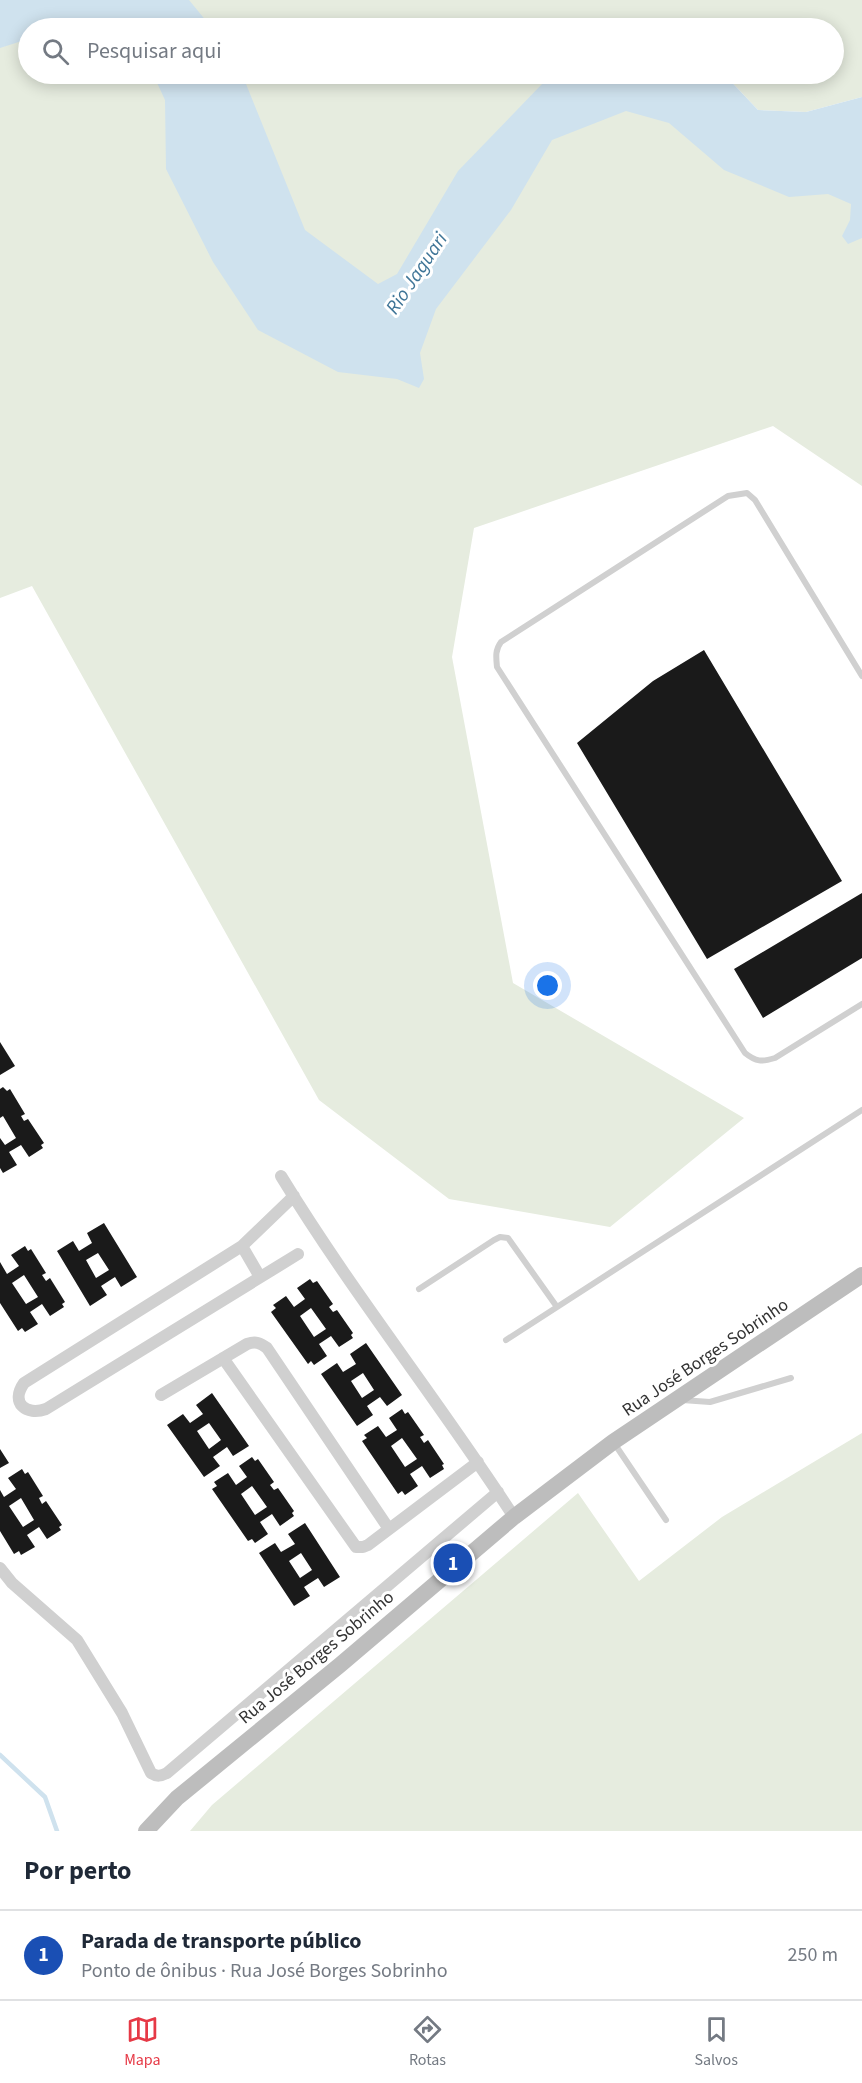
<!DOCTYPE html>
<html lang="pt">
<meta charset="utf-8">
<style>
body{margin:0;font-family:"Source Sans 3",sans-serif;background:#f6f6f7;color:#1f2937}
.you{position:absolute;left:548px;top:986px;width:21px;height:21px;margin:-15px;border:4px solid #fff;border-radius:50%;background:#1a73e8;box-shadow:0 0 0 9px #1a73e833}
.badge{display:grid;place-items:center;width:39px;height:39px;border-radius:50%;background:#e63946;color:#fff;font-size:20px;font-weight:700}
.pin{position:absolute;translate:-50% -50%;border:3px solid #fff;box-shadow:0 2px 6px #0006}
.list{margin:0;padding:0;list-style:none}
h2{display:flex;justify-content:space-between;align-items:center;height:78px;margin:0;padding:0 24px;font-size:26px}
h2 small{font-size:20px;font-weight:400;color:#747a83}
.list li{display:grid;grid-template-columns:39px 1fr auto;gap:18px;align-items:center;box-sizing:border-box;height:90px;padding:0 24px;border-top:2px solid #e0e1e3}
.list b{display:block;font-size:22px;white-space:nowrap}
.list p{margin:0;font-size:20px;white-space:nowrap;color:#747a83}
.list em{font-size:20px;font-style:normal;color:#747a83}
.icon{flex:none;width:33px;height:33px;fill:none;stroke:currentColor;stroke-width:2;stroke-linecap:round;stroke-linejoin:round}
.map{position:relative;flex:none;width:862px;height:1831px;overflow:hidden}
.search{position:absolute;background:#fff;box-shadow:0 3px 15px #0003;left:18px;right:18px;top:18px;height:66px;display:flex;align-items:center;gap:15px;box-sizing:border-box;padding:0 21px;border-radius:33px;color:#747a83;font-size:22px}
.sheet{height:168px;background:#fff}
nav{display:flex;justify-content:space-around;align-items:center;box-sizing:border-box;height:84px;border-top:2px solid #e0e1e3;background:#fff;font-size:16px;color:#747a83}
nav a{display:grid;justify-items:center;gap:3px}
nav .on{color:#e63946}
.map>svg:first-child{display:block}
.green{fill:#e6ecdf}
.water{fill:#cfe2ee}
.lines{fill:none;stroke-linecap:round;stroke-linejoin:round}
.stream{stroke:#cfe2ee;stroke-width:4.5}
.building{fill:#1a1a1a;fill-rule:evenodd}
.lane{stroke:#d0d0d0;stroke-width:6}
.street{stroke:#d0d0d0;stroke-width:12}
.secondary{stroke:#bdbdbd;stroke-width:16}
.labels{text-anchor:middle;stroke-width:6;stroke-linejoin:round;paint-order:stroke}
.street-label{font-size:18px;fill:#333;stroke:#fff}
.water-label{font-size:20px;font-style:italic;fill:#3f7597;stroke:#fff}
</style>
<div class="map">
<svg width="862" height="1831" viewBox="0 0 862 1831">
<rect width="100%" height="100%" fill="#fff"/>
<!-- green -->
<path class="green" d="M0,0h862v97l-56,15 -48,-2 -34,-36h110v-46h-806v46h680l35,47 119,22v343l-89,-60 -299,102 -22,129 61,326 231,135 -134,109 -161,-28 -130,-99 -287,-514 -32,12z
M862,1433v398h-672l22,-26 366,-312 61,88 83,-64z"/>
<!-- water -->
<path class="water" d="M0,0h189l23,28h-104l-9,-6 -26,6h-45v11l-28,9z
M153,74h89l63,156 73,54 19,-10 61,-103 85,-88 27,-9h154l34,36 48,2 56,-15v141l-14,6 -6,-8 8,-16 1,-16 -23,-10 -39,3 -65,-27 -55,-47 -43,-12 -74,29 -41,70 -75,99 -16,44 4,26 -5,9 -22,-9 -59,-7 -80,-42 -45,-68 -47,-93 -1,-69z"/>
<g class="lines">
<!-- stream -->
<path class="stream" d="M0,1755l45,42 12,34"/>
</g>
<!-- building -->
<path class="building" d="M704,650l138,231 -135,78 -130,-216 76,-62z
M862,893v65l-99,60 -29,-49z
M0,1042l15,24 -15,9z
M3,1087l4,4 3,-2 15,25 -4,2 3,5 4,-2 16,24 -3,2 2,3 -14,9 -8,-12 -12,7 8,13 -14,8 -3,-5v-30l5,7 11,-7 -13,-22 -3,2v-29z
M104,1223l33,54 -16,10 -6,-10 -14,9 6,9 -17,11 -33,-55 16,-10 6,10 13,-8 -5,-10zM98,1253l11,17 -13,8 -10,-18z
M25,1246l3,5 3,-2 15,24 -4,2 4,6 4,-3 15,24 -3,2 2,3 -14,9 -8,-12 -12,8 8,12 -13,8 -3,-4 -4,3 -18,-28v-41l7,12 12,-8 -8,-11zM24,1275l14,22 -12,7 -14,-21z
M310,1279l3,4 4,-2 16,23 -4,3 4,5 4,-2 16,23 -2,2 2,3 -14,9 -8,-11 -12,8 8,12 -13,9 -3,-4 -3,3 -37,-52 5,-4 -3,-3 13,-9 8,11 11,-8 -8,-11zM311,1308l15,21 -12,8 -14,-21z
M366,1343l36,52 -15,11 -7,-9 -13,9 6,9 -16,11 -36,-52 16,-11 6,9 13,-8 -6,-10zM363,1373l11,17 -12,8 -11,-17z
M212,1393l37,53 -16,10 -6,-9 -14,10 7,9 -16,11 -37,-52 16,-11 7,9 13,-9 -7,-9zM209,1423l12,17 -12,9 -12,-18z
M402,1409l3,5 3,-2 16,23 -4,2 4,6 4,-3 16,24 -2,1 2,4 -14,9 -8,-12 -12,8 8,12 -13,9 -3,-4 -4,3 -36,-53 5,-3 -3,-3 14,-9 8,11 11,-7 -8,-12zM402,1438l15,21 -12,8 -14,-21z
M0,1449l9,14 -9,5z
M252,1457l3,4 3,-2 16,23 -4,3 4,5 4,-2 16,23 -2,2 2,3 -14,10 -8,-12 -12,8 8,12 -13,9 -3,-4 -4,2 -36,-52 5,-3 -3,-4 14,-9 8,12 11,-8 -8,-11zM252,1486l15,21 -12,8 -14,-21z
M22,1469l3,5 3,-2 15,24 -4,2 3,6 4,-3 16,24 -3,2 2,3 -14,9 -8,-12 -12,8 8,12 -14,8 -2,-4 -5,3 -14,-23v-41l4,7 12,-8 -8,-11zM21,1498l13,22 -11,7 -14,-21z
M305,1523l35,54 -16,10 -6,-9 -14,9 6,9 -16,10 -35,-53 16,-10 6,9 14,-8 -7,-10zM301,1553l11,17 -12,8 -11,-17z"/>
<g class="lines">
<!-- lane -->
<path class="lane" d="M862,676l-107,-176 -8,-7 -19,3 -227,146c-6,8 -5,15 -4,25l248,386c11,9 17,9 30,5l87,-54
M419,1289l75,-49 6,-3 8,1 49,69
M506,1340l356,-230
M682,1400l28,2 81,-24
M614,1443l52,77"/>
<!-- street -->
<path class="street" d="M281,1176c72,118 158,225 233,341
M294,1196l-52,50 -218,137c-14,20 2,33 22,26l252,-155
M242,1246l18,31
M223,1358l133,189h7l5,-2 110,-83
M161,1395l86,-51c9,-3 13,-1 20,4l122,181
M0,1568l12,15 65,57 45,73 29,60c6,4 10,3 16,0l331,-281"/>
<!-- secondary -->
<path class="secondary" d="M146,1831l31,-33 163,-133 174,-148 99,-75 249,-167"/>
</g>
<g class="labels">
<!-- street labels -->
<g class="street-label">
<text transform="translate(705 1357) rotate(-34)" y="6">Rua José Borges Sobrinho</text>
<text transform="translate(316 1657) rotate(-40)" y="6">Rua José Borges Sobrinho</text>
</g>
<!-- water labels -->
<g class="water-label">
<text transform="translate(416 273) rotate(-56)" y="7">Rio Jaguari</text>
</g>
</g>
</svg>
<div class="you"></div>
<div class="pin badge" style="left:453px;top:1563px;background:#1a4fb4">1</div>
<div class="search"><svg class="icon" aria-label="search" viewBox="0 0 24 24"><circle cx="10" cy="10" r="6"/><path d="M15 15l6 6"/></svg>Pesquisar aqui</div>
</div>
<section class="sheet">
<h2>Por perto<small></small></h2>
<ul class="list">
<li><span class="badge" style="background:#1a4fb4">1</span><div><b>Parada de transporte público</b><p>Ponto de ônibus · Rua José Borges Sobrinho</p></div><em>250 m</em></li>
</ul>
</section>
<nav>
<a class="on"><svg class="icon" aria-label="map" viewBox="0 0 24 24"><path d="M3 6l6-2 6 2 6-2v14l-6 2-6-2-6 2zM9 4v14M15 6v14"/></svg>Mapa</a>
<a><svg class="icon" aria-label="directions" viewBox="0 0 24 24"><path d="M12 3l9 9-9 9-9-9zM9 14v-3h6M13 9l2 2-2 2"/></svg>Rotas</a>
<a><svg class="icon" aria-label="saved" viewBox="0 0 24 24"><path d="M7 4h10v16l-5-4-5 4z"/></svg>Salvos</a>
</nav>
